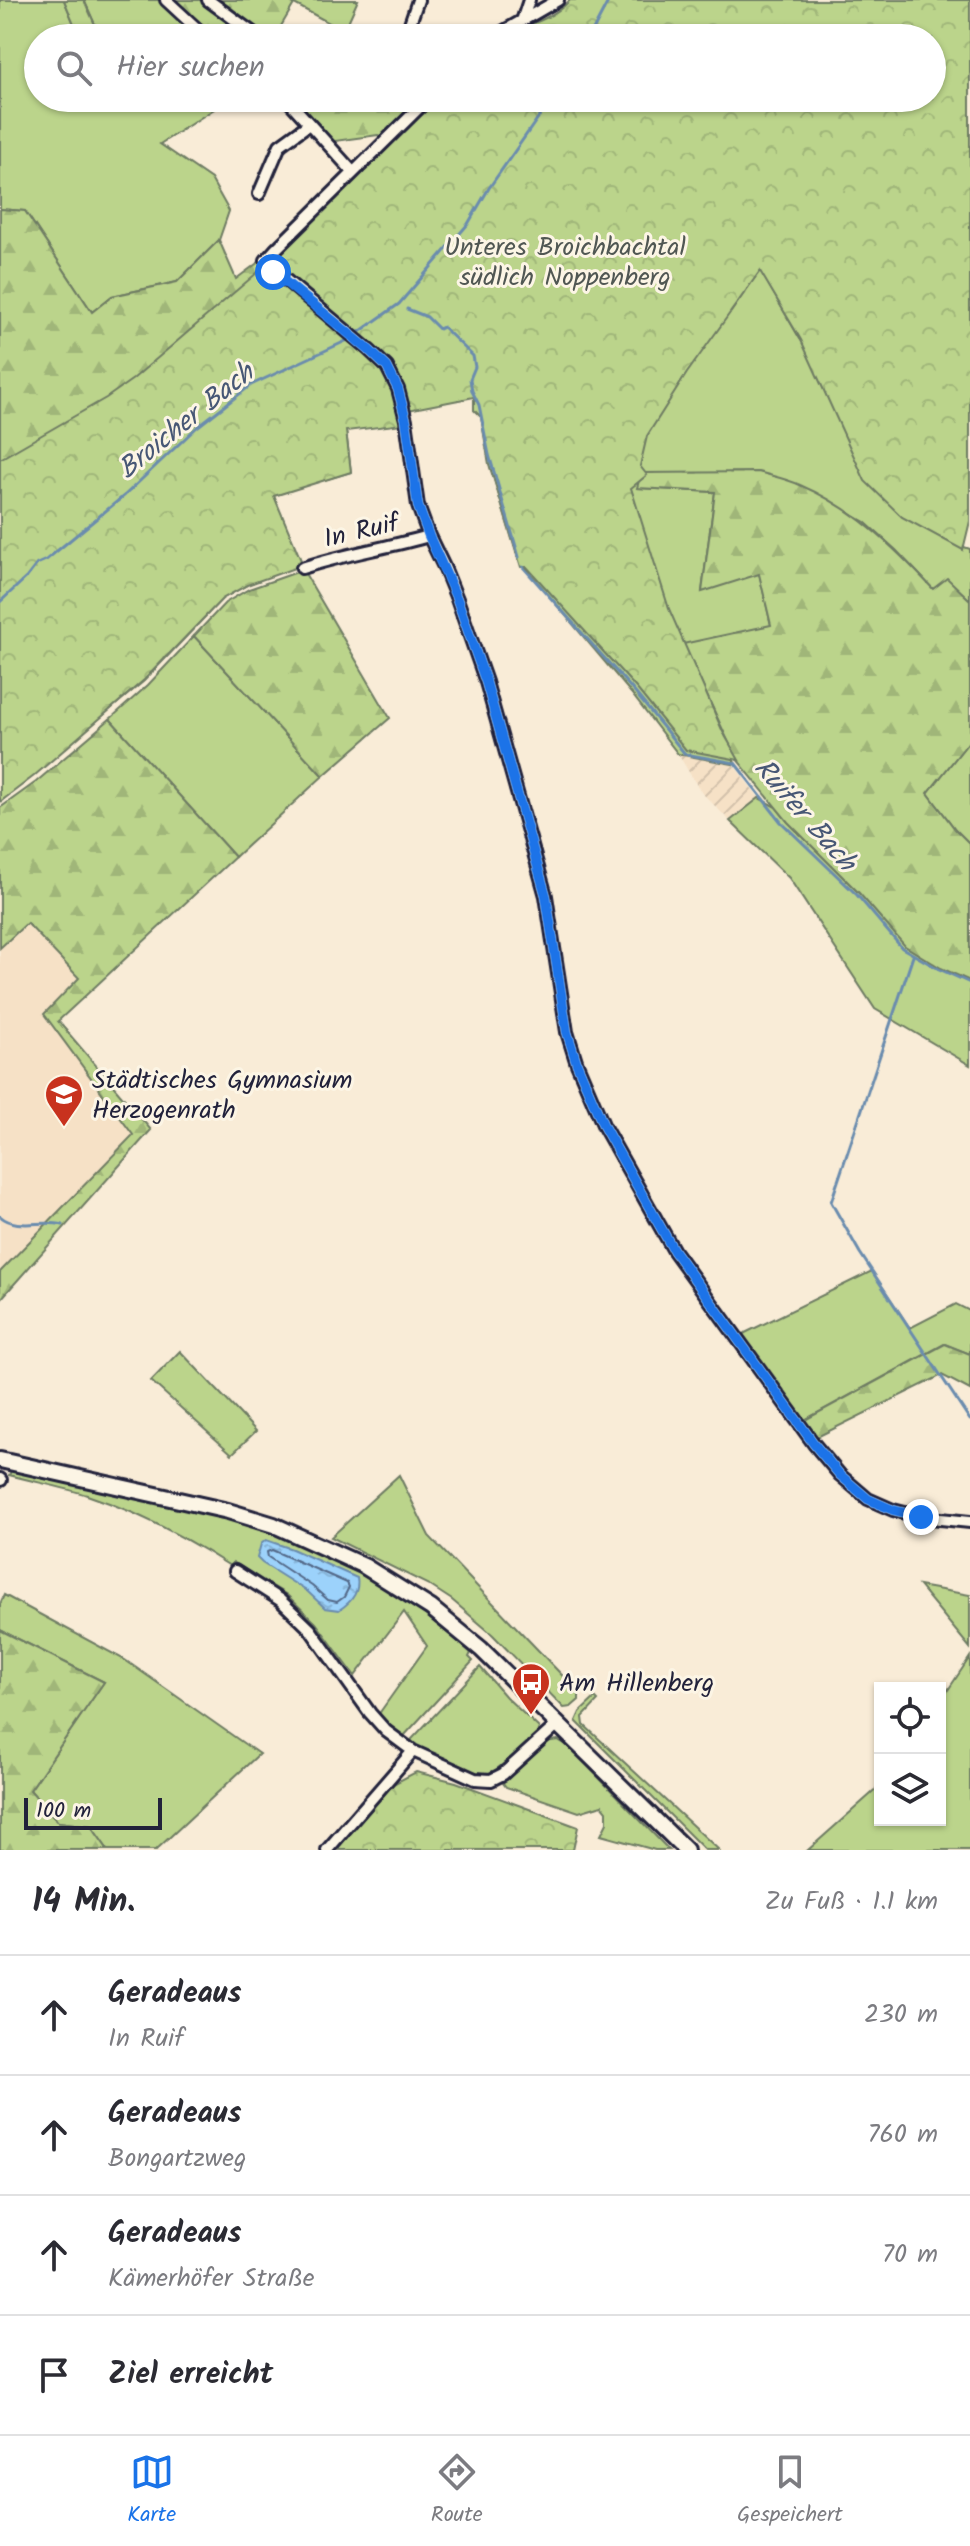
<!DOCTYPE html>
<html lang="de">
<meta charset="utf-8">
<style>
body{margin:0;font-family:Kalam,sans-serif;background:#f7f7f7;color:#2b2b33}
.controls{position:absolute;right:24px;bottom:24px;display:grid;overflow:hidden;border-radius:0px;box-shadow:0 2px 6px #0004}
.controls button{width:72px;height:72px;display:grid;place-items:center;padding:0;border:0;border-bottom:2px solid #e1e1e2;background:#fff;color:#2b2b33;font:40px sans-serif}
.scale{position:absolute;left:24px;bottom:20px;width:138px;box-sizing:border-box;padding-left:8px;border:4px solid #22223b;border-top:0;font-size:22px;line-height:28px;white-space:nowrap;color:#22223b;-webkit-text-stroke:6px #fcf5e5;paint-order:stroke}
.stop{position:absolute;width:24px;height:24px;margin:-18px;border:6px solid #1a73e8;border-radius:50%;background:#fff}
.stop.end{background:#1a73e8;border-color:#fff;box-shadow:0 2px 8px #0008}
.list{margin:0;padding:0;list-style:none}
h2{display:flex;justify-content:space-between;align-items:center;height:104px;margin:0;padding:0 32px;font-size:34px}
h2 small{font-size:26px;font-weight:400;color:#7c7c81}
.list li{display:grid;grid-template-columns:52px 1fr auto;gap:24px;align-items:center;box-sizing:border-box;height:120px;padding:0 32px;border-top:2px solid #e1e1e2}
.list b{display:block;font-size:30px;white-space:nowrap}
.list p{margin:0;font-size:26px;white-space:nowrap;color:#7c7c81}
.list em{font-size:26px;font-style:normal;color:#7c7c81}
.icon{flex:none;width:44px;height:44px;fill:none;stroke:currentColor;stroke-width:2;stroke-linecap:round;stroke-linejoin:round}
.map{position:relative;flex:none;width:970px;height:1850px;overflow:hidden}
.search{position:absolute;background:#fff;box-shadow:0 2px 6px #0004;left:24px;right:24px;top:24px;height:88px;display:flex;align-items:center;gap:20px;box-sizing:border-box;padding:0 28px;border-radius:44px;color:#7c7c81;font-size:30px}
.sheet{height:584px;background:#fff}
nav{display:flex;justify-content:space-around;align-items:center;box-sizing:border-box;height:112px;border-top:2px solid #e1e1e2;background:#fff;font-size:22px;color:#7c7c81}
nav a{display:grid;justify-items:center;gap:4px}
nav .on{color:#1a73e8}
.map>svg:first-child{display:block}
.built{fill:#f6e1c6}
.industrial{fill:url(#industrial-furrows)}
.grass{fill:#bbd48b;stroke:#6e7b63;stroke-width:2}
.forest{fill:url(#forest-firs);stroke:#6e7b63;stroke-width:2}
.park{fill:url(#park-crowns);stroke:#6e7b63;stroke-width:2}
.water{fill:url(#water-ripples);stroke:#6b8cae;stroke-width:2}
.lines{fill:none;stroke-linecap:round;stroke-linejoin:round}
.shore{stroke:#536888;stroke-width:2}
.stream{stroke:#6b8cae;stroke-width:3}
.minor-casing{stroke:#22223b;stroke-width:16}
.secondary-casing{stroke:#22223b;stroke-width:20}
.minor{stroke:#fcf5e5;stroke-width:10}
.secondary{stroke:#fcf5e5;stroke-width:14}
.route{stroke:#1a73e8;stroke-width:10}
.labels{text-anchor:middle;stroke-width:6;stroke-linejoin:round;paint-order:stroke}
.park-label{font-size:26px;fill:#505753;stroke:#fcf5e5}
.street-label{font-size:26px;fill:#22223b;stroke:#fcf5e5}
.poi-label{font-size:26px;fill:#22223b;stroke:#fcf5e5;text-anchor:start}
.water-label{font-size:28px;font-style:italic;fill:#475775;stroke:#fcf5e5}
</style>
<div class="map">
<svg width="970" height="1850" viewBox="0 0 970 1850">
<defs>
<pattern id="industrial-furrows" width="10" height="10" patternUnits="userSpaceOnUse" patternTransform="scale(2)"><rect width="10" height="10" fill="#f6e1c6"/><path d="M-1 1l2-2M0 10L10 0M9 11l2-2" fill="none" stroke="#d3c1ab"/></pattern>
<pattern id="forest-firs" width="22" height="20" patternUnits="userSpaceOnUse" patternTransform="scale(2)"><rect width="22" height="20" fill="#bbd48b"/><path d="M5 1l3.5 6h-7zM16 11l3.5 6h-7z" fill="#a0b679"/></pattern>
<pattern id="park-crowns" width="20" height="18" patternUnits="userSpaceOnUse" patternTransform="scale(2)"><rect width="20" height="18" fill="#bbd48b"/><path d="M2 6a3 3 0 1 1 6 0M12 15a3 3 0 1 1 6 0" fill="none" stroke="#a0b679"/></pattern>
<pattern id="water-ripples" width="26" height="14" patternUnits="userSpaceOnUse" patternTransform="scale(2)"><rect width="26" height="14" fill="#9cd2fb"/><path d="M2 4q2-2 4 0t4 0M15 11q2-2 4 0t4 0" fill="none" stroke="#86b4d8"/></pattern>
</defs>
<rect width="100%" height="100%" fill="#f9ecd7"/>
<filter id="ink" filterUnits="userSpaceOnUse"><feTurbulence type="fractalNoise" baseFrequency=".0125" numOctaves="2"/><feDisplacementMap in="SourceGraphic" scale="16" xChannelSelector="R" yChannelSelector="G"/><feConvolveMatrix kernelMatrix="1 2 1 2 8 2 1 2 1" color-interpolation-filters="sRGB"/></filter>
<g filter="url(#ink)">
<!-- built -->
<path class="built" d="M27,922l52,57 -35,35 89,121 -133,137v-324z"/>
<!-- industrial -->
<path class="industrial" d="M678,754l55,10 26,34 -29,23 -29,-29z"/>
<!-- grass -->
<path class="grass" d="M0,0h64l16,38h-42v60h184l3,4 -65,42 51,35 18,32 -10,29 -42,42 -65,14 -20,16 -67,-101 -25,-2z
M84,0h89l33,38h-105z
M287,0h71l-14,31z
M438,98l293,214 29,-42 40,69 164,208 6,2v51l-23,-21 -14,10 -37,-39 -31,-28 -66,-37 -161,3 77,4 -13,99 57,-18 12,52 -38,139 -55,-10 -47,-61 -113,-134 -28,-93 -9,-49 43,16 -100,-273 -27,-28z
M194,636l129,140 -88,81 -125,-138 38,-34z
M970,740v104l-15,-15 -27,-36z
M759,798l17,9 12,15 71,71 82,75 29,13v84l-95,-56 -86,-131 -59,-57z
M872,1271l38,57 46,-24 14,7v43l-26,-10 -143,78 -60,-87z
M180,1351l76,80 -24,23 -81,-73z
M12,1469c115,26 248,44 351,104 40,23 74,50 108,80l-2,4 4,4 -70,76 -25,-22 49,-69 -23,-34 -49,64 -39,-53 -29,-28 -54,-33 -3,4c-45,-29 -92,-54 -143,-71 -25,-8 -52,-13 -78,-20z
M399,1475l30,61 150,157v7l-8,7 -7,1 -71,-73 -41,-35 -23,-15 -98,-48z
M919,1586l51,9v53z
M4,1595l121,65 134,94 -103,96h-48l-17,-24 -33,-4 -28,-32 74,-108 -104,-52v-26z
M970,1657v193h-162l72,-64v34h60v-118z
M480,1667l26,30 33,31 -4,11 -46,36 -13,-2 -66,-29 2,-5z
M595,1698l3,3 -15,16 1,8 135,125h-14l-129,-129 4,-9z
M558,1740l10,6 101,104h-14l-54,-15 6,-12v-12l-5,-6 -23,7 -73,-25 -3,-4 3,-5 39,-36z"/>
<!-- forest -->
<path class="forest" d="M64,0h20l17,38h-21z
M173,0h114l7,4 -20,34h-59z
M295,98h143l-41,34 27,28 101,274 -44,-17 -7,-7v-14l-66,13 -62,21 5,42 -78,23 -26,90 -25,14 -78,82 -144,121v-593l25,2 67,101 20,-16 65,-14 42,-42 17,39 24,-18 12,4 121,-123 -15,-7 -50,7z
M758,472c14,4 29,7 42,13 54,23 94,62 133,104l14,-11 23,22v140l-42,53 27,36 15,15v137l-29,-13 -36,-22 -46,-53 -71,-71 -52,-64 -53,-114 88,-19 -12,-51 -57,18 13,-100 -78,-4 4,-15z
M303,570l87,148 -67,58 -129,-140 31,-33 24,-14z
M110,719l125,138 -177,164 93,109 -151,170v-28l133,-137 -89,-121 35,-36 -52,-55 -27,25v-140l36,-26z
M945,1344l25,10v36l-28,-15 -129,64 -12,-17z
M0,1630l104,52 -74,108 28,32 33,4 17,24h-108z"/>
<!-- park -->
<path class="park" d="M570,0h400v521l-7,29 -61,-33 -37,-36 -64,-141 -41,-69 -73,102 -40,63 -7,30 7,9 -16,13 38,121 54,123 16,28 -53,-10 -49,-61 -110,-122h-6l-32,-103 -8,-47 -7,-7v-13l-66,13 3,13 -65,8 5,41 -77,24 29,69 -56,20 -25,14 -78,81 -110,96 -34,26v-343l106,-61 27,-19 146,-125 159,-156h494v-60h-431l4,-4c23,-9 48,-15 65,-34z
M416,1772l40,10 122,45 -5,23h-237l57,-66z"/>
<!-- water -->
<path class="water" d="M266,1540l26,9 65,29c3,15 -7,25 -18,32l-14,-2 -17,-16 -46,-29 -5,-5 4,-14z"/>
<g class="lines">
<!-- shore -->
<path class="shore" d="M272,1550l75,33 2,4 -5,10 -7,5 -9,-2 -16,-14 -44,-29 -1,-5z"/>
<!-- stream -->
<path class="stream" d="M589,38l20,-38
M407,309l20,8 12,12 4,-2 30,29 2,11 -5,12 2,12 7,14 10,50 30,102
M523,567l109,122 53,65 50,9 46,59 76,73 45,53 37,21 31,14
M0,602l27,-25 10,-13 9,-4 79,-65 72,-68 54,-42 97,-45 51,-36 69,-80 21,-36 63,-90
M913,956l-82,246 29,51 110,167
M0,1216c17,15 43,3 63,9"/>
<!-- minor casing -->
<g class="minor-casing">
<path id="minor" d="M166,0l41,38
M208,0l52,38
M523,18l6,-18
M405,38l13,-38
M492,38l66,-38
M286,98l67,74
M429,98l-154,152 -9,10 2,5 101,85 18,17 11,22 8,31 12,86 11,30 15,31 13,32 29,83 60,214 21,136 10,32 27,63 70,124 140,193 26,31 28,24 25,11 28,7 49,5
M259,194l21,-49 29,-21
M302,568c42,-14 85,-20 127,-32
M0,1479l1,1
M235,1571l45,29 30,29 60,84 16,18 27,20 62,28 16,1 12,-6 55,-50
M327,1850l86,-99"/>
</g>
<!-- secondary casing -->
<g class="secondary-casing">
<path id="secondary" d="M0,1460l228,51 46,14 90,41 67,42 50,41 205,201"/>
</g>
<!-- minor -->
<use href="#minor" class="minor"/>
<!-- secondary -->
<use href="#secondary" class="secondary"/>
</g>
</g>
<g class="lines" filter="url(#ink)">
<!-- route -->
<path class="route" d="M273,272l96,78 18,17 11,22 8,31 12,86 11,30 28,63 29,83 60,214 21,136 10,32 27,63 70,124 140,193 26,31 28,24 25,11 28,7"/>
</g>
<!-- icons -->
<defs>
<g id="school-pin" transform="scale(2)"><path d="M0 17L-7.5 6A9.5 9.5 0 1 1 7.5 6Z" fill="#c8321e" stroke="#fcf5e5"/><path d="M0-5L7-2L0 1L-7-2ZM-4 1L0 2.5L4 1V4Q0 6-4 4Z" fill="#fff"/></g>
<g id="bus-pin" transform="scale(2)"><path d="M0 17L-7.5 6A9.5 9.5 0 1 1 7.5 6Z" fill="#c8321e" stroke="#fcf5e5"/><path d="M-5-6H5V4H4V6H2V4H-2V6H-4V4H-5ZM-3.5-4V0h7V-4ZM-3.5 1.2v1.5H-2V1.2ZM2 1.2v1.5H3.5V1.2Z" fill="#fff"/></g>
</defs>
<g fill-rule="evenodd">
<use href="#school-pin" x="64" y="1094"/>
<use href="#bus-pin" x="531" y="1682"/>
</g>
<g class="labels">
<!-- park labels -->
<g class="park-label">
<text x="565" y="255">Unteres Broichbachtal<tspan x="565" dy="30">südlich Noppenberg</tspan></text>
</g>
<!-- street labels -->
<g class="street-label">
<text transform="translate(361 530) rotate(-13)" y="9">In Ruif</text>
</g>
<!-- poi labels -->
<g class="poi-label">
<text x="92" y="1088">Städtisches Gymnasium<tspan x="92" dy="30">Herzogenrath</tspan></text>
<text x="559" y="1691">Am Hillenberg</text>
</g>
<!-- water labels -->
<g class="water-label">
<text transform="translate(185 420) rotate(-39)" y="10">Broicher Bach</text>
<text transform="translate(806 814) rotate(49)" y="10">Ruifer Bach</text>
</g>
</g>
</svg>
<div class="controls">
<button><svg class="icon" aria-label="locate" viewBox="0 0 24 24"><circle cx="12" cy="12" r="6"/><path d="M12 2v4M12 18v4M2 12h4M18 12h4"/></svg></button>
<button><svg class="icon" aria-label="layers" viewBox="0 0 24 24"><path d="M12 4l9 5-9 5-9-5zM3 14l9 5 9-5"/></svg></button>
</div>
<div class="scale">100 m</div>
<div class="stop" style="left:273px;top:272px"></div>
<div class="stop end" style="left:921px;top:1517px"></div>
<div class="search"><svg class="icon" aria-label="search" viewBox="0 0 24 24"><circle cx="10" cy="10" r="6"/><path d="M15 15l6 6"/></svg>Hier suchen</div>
</div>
<section class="sheet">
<h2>14 Min.<small>Zu Fuß · 1.1 km</small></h2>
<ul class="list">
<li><svg class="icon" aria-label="ahead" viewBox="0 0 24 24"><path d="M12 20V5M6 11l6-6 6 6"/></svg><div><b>Geradeaus</b><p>In Ruif</p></div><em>230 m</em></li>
<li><svg class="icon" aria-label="ahead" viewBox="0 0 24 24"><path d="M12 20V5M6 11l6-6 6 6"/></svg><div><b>Geradeaus</b><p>Bongartzweg</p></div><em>760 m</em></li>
<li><svg class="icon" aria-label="ahead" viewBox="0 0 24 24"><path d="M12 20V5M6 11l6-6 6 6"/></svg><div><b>Geradeaus</b><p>Kämerhöfer Straße</p></div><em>70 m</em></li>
<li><svg class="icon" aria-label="arrive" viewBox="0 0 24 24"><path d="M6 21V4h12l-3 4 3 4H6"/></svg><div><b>Ziel erreicht</b></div></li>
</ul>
</section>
<nav>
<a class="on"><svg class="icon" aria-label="map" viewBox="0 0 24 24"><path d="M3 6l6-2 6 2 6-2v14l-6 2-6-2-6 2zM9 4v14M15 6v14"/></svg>Karte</a>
<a><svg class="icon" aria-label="directions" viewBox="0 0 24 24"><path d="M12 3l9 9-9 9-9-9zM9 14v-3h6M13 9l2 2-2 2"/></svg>Route</a>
<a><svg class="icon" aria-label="saved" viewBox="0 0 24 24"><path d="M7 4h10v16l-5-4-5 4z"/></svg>Gespeichert</a>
</nav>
